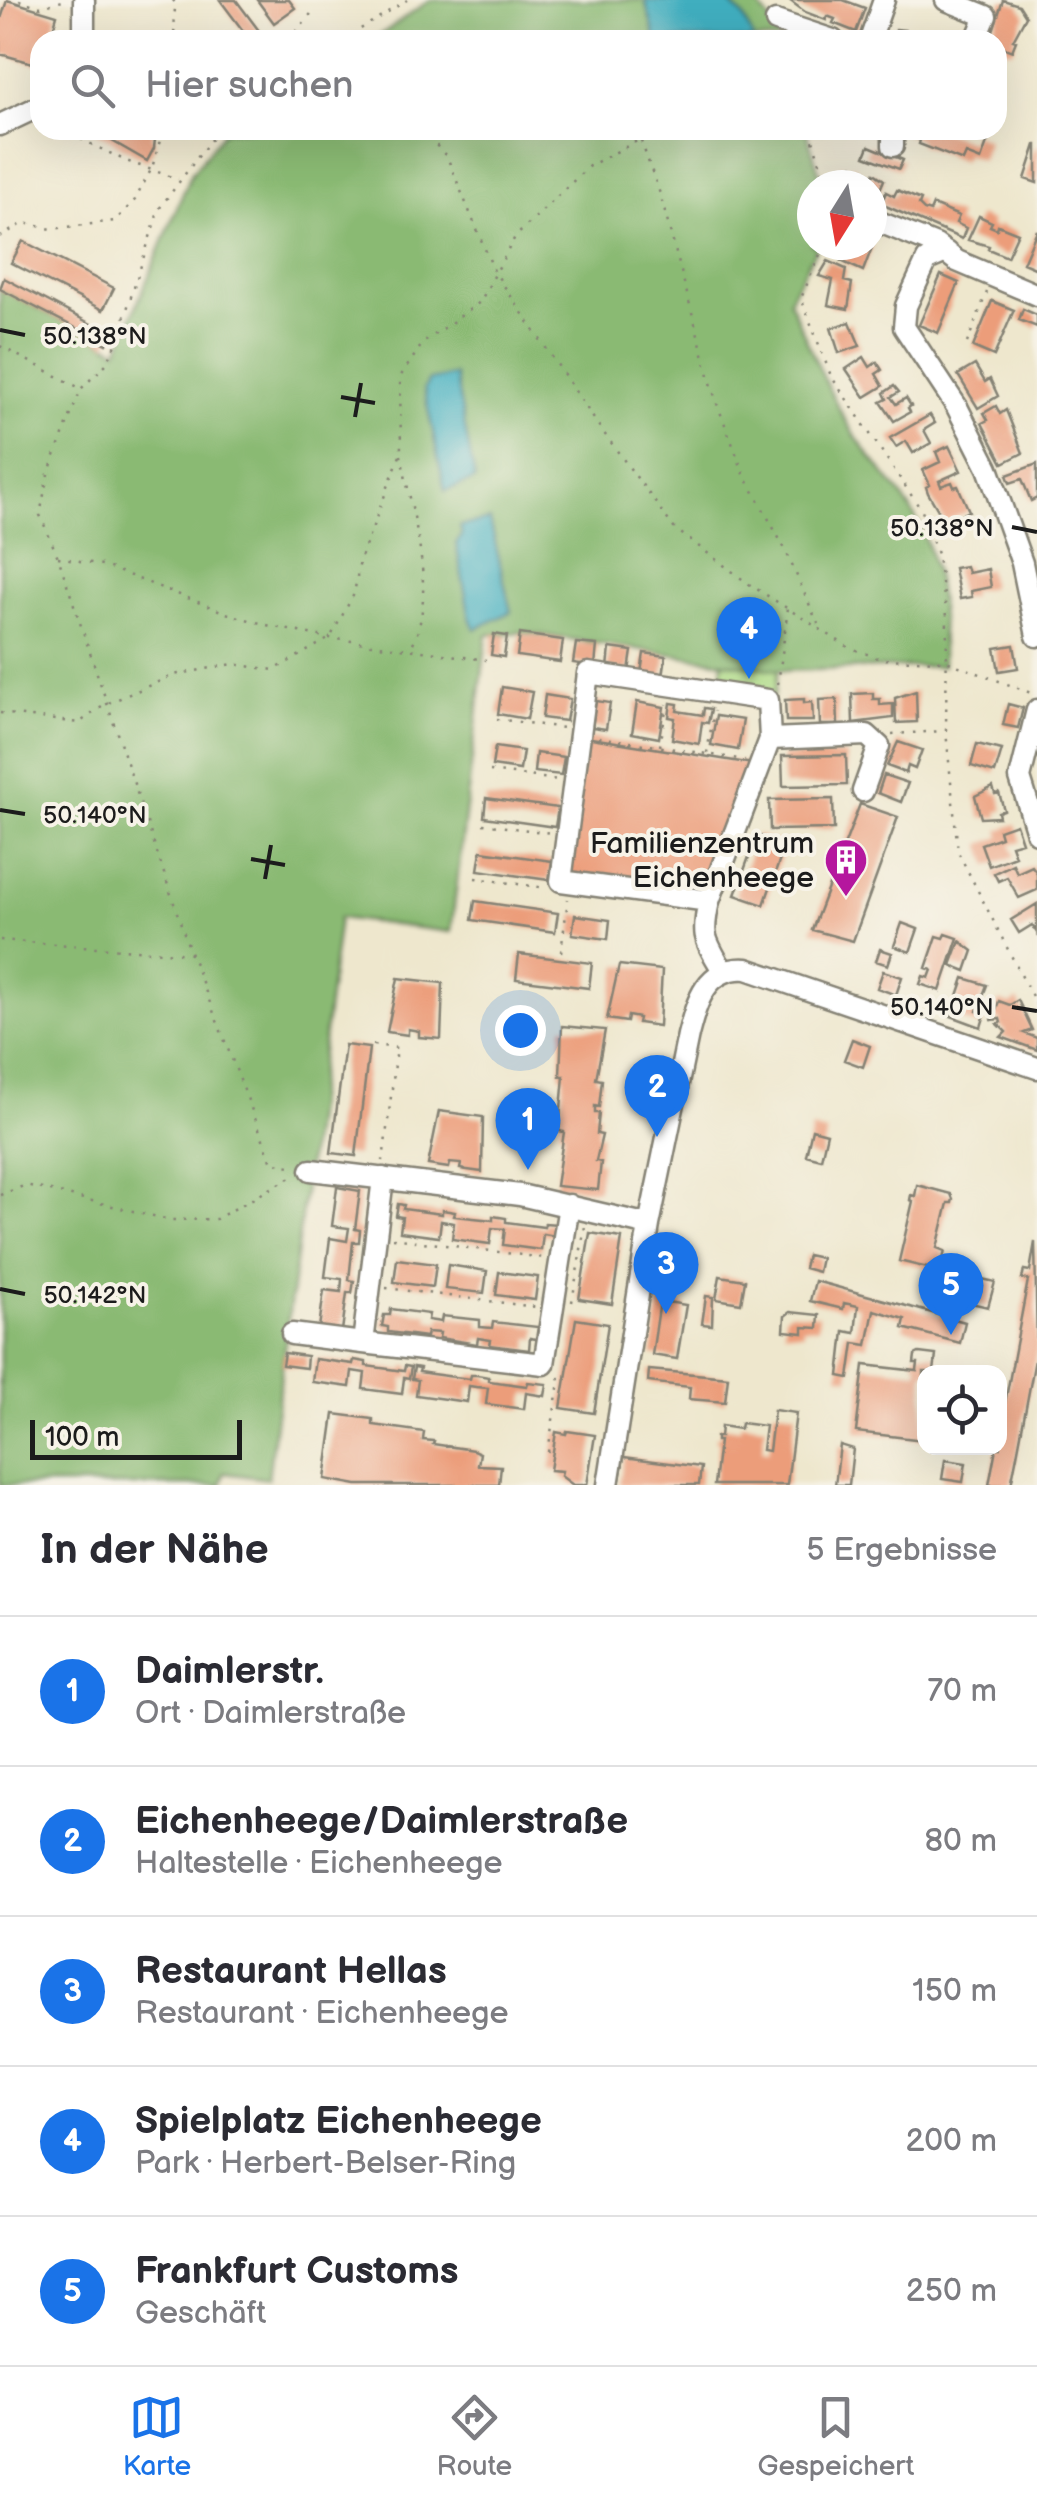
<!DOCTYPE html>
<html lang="de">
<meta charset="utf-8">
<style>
body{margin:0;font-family:"Balsamiq Sans",sans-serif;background:#f2f2f3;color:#2b2b33}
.controls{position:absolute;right:30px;bottom:30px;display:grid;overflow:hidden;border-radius:20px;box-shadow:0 10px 40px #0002}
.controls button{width:90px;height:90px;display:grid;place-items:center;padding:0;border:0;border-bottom:2px solid #e1e1e2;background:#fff;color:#2b2b33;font:50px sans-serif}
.compass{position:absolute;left:797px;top:170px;width:90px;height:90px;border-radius:50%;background:#fff;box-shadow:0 10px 40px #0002;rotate:191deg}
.scale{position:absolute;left:30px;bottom:25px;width:212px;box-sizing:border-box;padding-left:10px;border:5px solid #1c1c1c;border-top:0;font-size:28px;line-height:35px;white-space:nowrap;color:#1c1c1c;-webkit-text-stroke:8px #f7f3e8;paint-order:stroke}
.you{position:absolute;left:520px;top:1030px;width:35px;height:35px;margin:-25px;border:8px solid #fff;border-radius:50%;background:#1a73e8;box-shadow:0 0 0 15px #1a73e833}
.badge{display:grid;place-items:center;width:65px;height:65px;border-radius:50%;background:#1a73e8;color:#fff;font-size:32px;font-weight:700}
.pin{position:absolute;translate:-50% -82px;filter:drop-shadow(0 2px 5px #0008)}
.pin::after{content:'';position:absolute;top:52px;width:35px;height:30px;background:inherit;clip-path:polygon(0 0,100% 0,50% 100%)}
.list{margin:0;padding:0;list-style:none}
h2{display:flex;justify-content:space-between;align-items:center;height:130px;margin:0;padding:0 40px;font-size:42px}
h2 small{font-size:32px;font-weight:400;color:#7c7c81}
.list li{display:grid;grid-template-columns:65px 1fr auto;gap:30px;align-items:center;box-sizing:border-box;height:150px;padding:0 40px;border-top:2px solid #e1e1e2}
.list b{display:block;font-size:38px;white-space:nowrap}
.list p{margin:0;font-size:32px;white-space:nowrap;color:#7c7c81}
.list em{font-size:32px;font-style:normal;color:#7c7c81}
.icon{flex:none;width:55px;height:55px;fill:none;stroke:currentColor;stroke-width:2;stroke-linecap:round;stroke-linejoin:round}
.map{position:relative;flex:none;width:1037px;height:1485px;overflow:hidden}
.search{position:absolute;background:#fff;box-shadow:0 10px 40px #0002;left:30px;right:30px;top:30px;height:110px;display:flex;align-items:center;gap:25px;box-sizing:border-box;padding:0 35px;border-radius:30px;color:#7c7c81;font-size:38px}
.sheet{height:880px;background:#fff}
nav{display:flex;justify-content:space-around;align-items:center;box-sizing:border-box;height:140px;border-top:2px solid #e1e1e2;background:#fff;font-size:28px;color:#7c7c81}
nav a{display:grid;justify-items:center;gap:5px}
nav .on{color:#1a73e8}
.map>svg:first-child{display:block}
.green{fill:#adda86;stroke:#647b51;stroke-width:2.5}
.forest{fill:#8aba73;stroke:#536b48;stroke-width:2.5}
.water{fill:#41aebf;stroke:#2e656e;stroke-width:2.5}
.building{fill:#ec9d7a}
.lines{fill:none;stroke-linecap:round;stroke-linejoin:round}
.minor-casing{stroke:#858274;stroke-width:25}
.path{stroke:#858274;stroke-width:2.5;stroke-dasharray:2.5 8;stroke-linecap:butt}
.minor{stroke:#fff;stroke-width:20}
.ticks{fill:none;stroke:#1c1c1c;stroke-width:4}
.labels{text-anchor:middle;stroke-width:8;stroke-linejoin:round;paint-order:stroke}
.poi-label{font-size:30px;fill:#1c1c1c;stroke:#f7f3e8;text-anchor:end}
.ticks-label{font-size:25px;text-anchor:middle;fill:#1c1c1c;stroke:#f7f3e8;stroke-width:8;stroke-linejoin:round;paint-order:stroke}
</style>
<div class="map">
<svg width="1037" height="1485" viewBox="0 0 1037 1485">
<rect width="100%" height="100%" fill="#f7f3e8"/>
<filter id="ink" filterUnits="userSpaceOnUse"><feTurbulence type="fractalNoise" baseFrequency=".01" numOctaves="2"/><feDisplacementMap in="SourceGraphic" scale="20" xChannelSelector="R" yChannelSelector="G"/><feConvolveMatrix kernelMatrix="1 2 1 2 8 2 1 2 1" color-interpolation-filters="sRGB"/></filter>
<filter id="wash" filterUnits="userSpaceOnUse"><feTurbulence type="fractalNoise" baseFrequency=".0048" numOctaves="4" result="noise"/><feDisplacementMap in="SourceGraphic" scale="40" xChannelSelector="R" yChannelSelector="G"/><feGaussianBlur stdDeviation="2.25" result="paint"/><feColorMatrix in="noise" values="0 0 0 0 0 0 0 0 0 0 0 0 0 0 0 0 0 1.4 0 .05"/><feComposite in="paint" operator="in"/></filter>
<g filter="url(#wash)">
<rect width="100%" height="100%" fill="#eee7cd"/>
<!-- green -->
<path class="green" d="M723,662l55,8 -4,26 -54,-8z"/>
<!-- forest -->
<path class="forest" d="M430,0h215l11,40h-283z
M727,0h27l20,25 5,15h-25l-11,-24z
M225,130h581l17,55h-11v60h6l-29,55c20,45 38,90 63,131 15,24 35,44 51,67 36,49 40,109 39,168l-158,5 -261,-39 -36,3 -36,297 -112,-14 -71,561 -44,-6 -3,12h-221v-1196l118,61 73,-176z"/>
<!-- water -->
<path class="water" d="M645,0h82l16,16 11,24h-98z
M455,375l20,105 -30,11 -21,-102 5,-9z
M490,520l21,92 -36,17 -5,-11 -14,-75 6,-7 -2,-10z"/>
<g id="blocks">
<!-- building -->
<path class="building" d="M7,0l50,15 -7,25h-10v25l-40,-11v-32z
M220,0h16l30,40h-16z
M257,0h32l6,8 -21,15z
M789,0h54l22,8 -9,24 -23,-9 2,-4 -8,-3 -1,4 -21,-8z
M1003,0l16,5 7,11 -13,24 3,1 -4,10 -15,-6v-5h-7z
M896,29l9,1 26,10h-39z
M93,130h62l-4,7 4,2 -1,9 -7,13z
M907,130h32l32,12 3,-8 14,6 -7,20 -15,-6 -3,7 -44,-17 1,-4 -15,-6z
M1036,145h1v38l-12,-4z
M869,146l34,14 -4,9 -34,-13z
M853,165l5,5 -2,5 12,5 6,-7 10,7 -12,28v-23h-36l-4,-5 9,-14 9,3z
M897,190l24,10 -2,5 5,5 6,2 3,-7 26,11 -3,7 10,5 -4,11 -81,-35 5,-12 8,4z
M979,216l13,6 -2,4 7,3 1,-4 20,8 -11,24 -19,-8 1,-3 -21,-6z
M1037,230v39l-14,-6z
M23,241l91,47 -11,22 -92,-47z
M848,245h25l-10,26 -22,-10z
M828,261l18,8 -2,12 8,2 -4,26 -20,-4 5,-25 -14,-4z
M941,275l18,8 -21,50 -19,-8z
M4,278l108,57 -5,9 -107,-55z
M992,301l22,9 -20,46 -21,-9z
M1023,309l14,6v12l-18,-7z
M850,322l10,24 -21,7 -8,-25z
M864,357l6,10 7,-5 5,8 -6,4 7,12 -18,11 -19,-28z
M975,365l10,17 5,-3 8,17 -20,12 -20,-33z
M894,386l5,6 -8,5 5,7 10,-6 5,8 -3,2 2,4 -16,9 -13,-19 6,-3 -3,-6z
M996,406l4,8 6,-4 17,43 -20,10 -21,-40 6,-3 -4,-7z
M930,415l5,8 -11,7 7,13 -18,10 -7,-12 -10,6 -6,-9z
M949,446l12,25 -22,10 2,5 11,-4 2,5 4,-1 11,25 -24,11 -17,-29 -2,-6 4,-2 -7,-15 17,-8 -4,-10z
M1037,464v34l-6,3 -9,-22 -12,4 -3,-8z
M966,566l2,7 20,-4 3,18 -20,4 1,6 -12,2 -6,-31z
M494,634l13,2 -3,21 -13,-2z
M520,634l43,6 -3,22 -43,-6z
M576,643l21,2 -2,21 -22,-3z
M1014,645l4,23 -19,3 -4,-23z
M610,648l22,3 -3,20 -21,-3z
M644,653l22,3 -3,20 -22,-3z
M502,687l30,5 -5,27 -29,-5z
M916,691l1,31 -21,1 -1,-25z
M873,693v6h7v6l13,-1v14l-40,5 -1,-29z
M545,695l25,4 -4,22 -24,-3z
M804,699v4l8,-1 1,19h-27l-1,-21z
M837,699l1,26h-18l-1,-25z
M596,701l14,2 -4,26 -14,-2z
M637,702l27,5 -5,31 -27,-5z
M671,703l7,1 -1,7 26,4 1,-7 7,1 -3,14 -6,-1 -3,22 -27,-5 3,-21 -6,-1z
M1008,704l15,4 -5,20 -15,-3z
M716,716l27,4 -5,30 -27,-5z
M585,737l168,27 -47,129 -139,-17z
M898,742l24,8 -7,19 -7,-3 -2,7 -19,-7z
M977,744l25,6 -7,23 -24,-7z
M495,747l28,4 -3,19 -28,-4z
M536,753l28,4 -3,18 -27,-3z
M846,755l1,30 -64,1 -1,-30z
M884,775l24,8 -7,19 -23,-9z
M993,787l2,7 4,-1 5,17 -6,2 1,5 -18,1 -6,-22z
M486,798l72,10 -3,19 -71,-10z
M833,799l1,30 -64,1 -1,-30z
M860,804l38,13 -45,124 -41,-11z
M1016,824l6,18 -11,3 4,11 -26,10 -8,-22 20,-7 -2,-7z
M757,835l28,10 -21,60 -29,-10z
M481,851l71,10 -3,19 -71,-10z
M1013,864l4,9 15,-7 5,7v17l-18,8 -12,-21 -9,4 -4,-8z
M475,901l83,12 -3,19 -83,-12z
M1037,904v29l-5,-8 -13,8 -8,-13z
M575,915l35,5 -2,19 -36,-5z
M902,923l16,6 -8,23 -16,-6z
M946,934l12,4 -18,53 -20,-7 3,-8 6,2 3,-8 -6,-2 11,-32 7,2z
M960,941l13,10 -7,20 -15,-6z
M880,949l12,4 -4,12 -12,-4z
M519,954l73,9 -3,25 -73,-9z
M619,965l43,5 -3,56 -21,-3 1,-5 -11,-2 -1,6 -20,-3z
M883,971l19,6 -6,18 -19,-7z
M398,978l45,5 -2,56 -22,-2v-6l-11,-2v6l-21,-3z
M964,978l23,7 -10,26 8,3 -4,13 -30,-11z
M1018,1000l14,30 -8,3 13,5v12l-36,-13 5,-5 -8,-8 3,-1 -1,-4 -8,1 7,-19 11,4z
M562,1026l43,4 -9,49 6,1 -3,27 -4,-1v7h4l-2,21 5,1 -6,26 5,1 -3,28 -42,-4 8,-54 -5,-1 5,-55h-4z
M852,1039l18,7 -7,21 -19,-7z
M345,1045l24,3 -13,108 -25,-3z
M439,1111l44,6 -1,55 -22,-3 1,-5 -11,-1 -1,5 -21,-3z
M812,1129l15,4 -6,26 -15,-4z
M917,1185l34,9 2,5 -1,4h-4l-11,45 8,3 -5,20 -41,-10 14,-60 -3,-1 1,-5 4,1z
M337,1187l23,4 -5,38 5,1 -1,12h-6l-4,38 5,1 -2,12h-5l-5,38 -23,-3 5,-38 17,2 1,-13 -17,-2 5,-39 17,3 2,-13 -17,-2z
M398,1204l6,1 -1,4 39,5v-4l7,1 6,1 -1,4 39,4v-4l13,2v4l38,5 1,-4 12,1 -1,12 -13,-2 -2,16 -38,-5 2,-16 -13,-1 -2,16 -38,-5 2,-16 -13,-2 -2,16 -39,-5 2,-15 -6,-1z
M590,1233l32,5 -10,66 -33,-5z
M1035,1242l2,107 -20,106 -6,30h-22l7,-37h4v-18l28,-150 -6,-1 2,-9 6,1z
M807,1255l14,3 -3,14 -14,-4z
M397,1259l39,5 -3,23 -39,-5z
M448,1265l39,6 -3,22 -39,-4z
M499,1272l39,5 -3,23 -39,-5z
M952,1272l43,10 -7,25 -21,-5 -1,6 -15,-4 1,-6 -6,-1z
M663,1275l14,2 -3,13 -14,-2z
M720,1276l25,4 -4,23 -25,-4z
M815,1281l150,41 -5,21 -57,-15 2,-9 -31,-9 -7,35 -13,-2 -5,35 -10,-2 5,-45 11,2 3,-27 -14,-3 -1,6 -33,-8z
M706,1296l7,1 -1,28 -10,-1z
M660,1301l26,4 -9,54 -25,-4z
M391,1309l38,5 -1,6 13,2 1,-6 38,4v7l12,1 1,-6 45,5 -2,12 -6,-1 -1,12 -39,-5 1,-5 -7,-1 -6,-1 -1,6 -38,-6 1,-5 -13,-1 -1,5 -38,-5v-5l-6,-1 2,-11h6z
M790,1312l29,3 -1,13 -15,-1v6l-19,-2 1,-15z
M576,1319l32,5 -14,89 -33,-5z
M284,1353l23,3 -1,12 -24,-3z
M919,1353l17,2 -2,17h-10v68l-68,-8 8,-67 53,6 1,-8h-4l1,-8z
M315,1359l38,5 1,-4 12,2v4l38,5 1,-5 6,1 -2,12 -5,-1 -2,16 -39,-5 2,-16 -13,-2 -2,16 -38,-5z
M414,1367l6,1 -1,4 13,2 38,5 1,-4h6l12,2v4l38,5 1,-4 19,2 -2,12 -19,-3 -2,16 -38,-5 2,-16 -12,-1 -7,-1 -2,16 -51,-7 2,-15 -6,-1z
M649,1370l79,7 -3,25 -36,-3 1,-12 -42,-5z
M774,1410l22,3 -9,72h-73l5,-44h-3v-4h4l1,-11 19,3 1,-6 24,3 -3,24 7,1z
M334,1414l39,5v6l51,7 -1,8 11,1 -1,3 40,6 7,3 -2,12 23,1 -2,19h-142l-32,-6z
M567,1431l28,4 -8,50h-14l-12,-9 1,-5 -12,-1 6,-38 10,2z
M840,1445l13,4 -4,36h-14z
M624,1457l77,10 -2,18h-80z
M945,1460l21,3 -3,19 -21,-3z"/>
</g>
</g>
<g filter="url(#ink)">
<use href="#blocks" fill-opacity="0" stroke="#858274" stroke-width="2.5"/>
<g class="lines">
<!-- minor casing -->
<g class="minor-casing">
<path id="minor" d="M84,0v40
M946,0l40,16 -10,24
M776,21l57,19
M870,40l14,-40
M0,125l40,-19
M893,146v-16
M872,219l64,26 21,16 80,34
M946,252l-19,8 -21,46 -2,21 53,80 31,61 34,95 15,73
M1037,710l-17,68 17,55
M770,739l97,-4 12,11 -16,45
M709,901l-148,-20 27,-208 180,27 2,39 -61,162c-8,37 -4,38 14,70
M311,1170l209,25 129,30
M383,1178l-20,165 181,21 25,-159
M292,1334l71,9
M608,1485l41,-260 39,-190c9,-34 18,-69 59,-66l290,99"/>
</g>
<!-- path -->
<path class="path" d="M19,0l22,7 25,-7
M173,0l2,3 -1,37
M289,40l26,-31
M343,40l64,-40
M62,130l64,31 52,18
M422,130l25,27 47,114 104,154 76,103 75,56 99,63 33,12 65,2 85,32
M810,130l17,55
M641,141l19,53 56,207 28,73 41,75 33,75
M0,237l24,-14 28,6 63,-8 20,-21 17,-32 11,-38
M824,245l-23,53 30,78 91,135 16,46 9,59 -1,115 12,121 79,154
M967,343l20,-51
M0,346l78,41
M401,455c10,55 38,141 10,192
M58,557l44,8 127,49 45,13 56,11 156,22
M778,684l10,-76
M0,713l79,10 27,-19 68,-29 59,-11 41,6 56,-32 24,-44 6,-34 41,-107 -1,-76 23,-34 57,-41 35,-65 74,-71 69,-36
M497,719l67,9
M892,734l52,-3
M599,737l146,23
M660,746l7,-42
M707,753l7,-42
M490,771l68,9
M483,824l68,9
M475,878l71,10
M0,940l191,14 81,208 23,5
M561,952l7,-53
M191,954l-133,-397 -18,-42 8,-41 33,-85 25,-25 9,-17 44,-138 59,-79
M373,1045l24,3 -14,113
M0,1195l26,-10 144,35 46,-1 79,-44
M393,1238l151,20
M386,1288l150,19
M572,1302l13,-76
M548,1452l13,-83"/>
<!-- minor -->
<use href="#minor" class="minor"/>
</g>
</g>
<!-- ticks -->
<path class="ticks" d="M0,330l25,5M341,397l34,6M355,417l6,-34M1012,527l25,5M0,810l25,4M251,859l34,6M265,879l6,-34M1012,1007l25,4M0,1289l25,5"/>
<!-- icons -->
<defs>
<g id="building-pin" transform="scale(2.25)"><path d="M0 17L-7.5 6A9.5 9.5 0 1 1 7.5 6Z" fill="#b5179e" stroke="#f7f3e8"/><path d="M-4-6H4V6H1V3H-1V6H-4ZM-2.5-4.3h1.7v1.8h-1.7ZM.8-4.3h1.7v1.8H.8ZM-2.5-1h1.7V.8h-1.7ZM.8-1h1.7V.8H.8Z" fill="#fff"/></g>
</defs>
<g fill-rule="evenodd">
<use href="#building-pin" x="846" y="860"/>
</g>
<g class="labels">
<!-- poi labels -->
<g class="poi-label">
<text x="814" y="853">Familienzentrum<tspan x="814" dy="34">Eichenheege</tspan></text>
</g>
</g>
<g class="ticks-label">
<text x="95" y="344">50.138°N</text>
<text x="942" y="536">50.138°N</text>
<text x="95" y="823">50.140°N</text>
<text x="942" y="1015">50.140°N</text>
<text x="95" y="1303">50.142°N</text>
</g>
</svg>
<div class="controls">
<button><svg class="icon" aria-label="locate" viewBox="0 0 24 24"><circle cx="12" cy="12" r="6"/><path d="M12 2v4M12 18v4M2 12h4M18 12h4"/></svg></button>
</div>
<svg class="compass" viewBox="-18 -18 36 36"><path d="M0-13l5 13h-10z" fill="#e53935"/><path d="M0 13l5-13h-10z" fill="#7c7c81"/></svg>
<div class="scale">100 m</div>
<div class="you"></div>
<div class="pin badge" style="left:528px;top:1170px">1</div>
<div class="pin badge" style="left:657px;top:1137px">2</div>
<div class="pin badge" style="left:666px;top:1314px">3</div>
<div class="pin badge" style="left:749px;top:679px">4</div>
<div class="pin badge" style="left:951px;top:1335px">5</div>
<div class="search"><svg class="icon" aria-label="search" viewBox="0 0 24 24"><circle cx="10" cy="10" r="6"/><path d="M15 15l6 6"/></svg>Hier suchen</div>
</div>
<section class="sheet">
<h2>In der Nähe<small>5 Ergebnisse</small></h2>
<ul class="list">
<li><span class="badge">1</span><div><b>Daimlerstr.</b><p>Ort · Daimlerstraße</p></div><em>70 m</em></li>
<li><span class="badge">2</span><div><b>Eichenheege/Daimlerstraße</b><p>Haltestelle · Eichenheege</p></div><em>80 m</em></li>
<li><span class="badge">3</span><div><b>Restaurant Hellas</b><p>Restaurant · Eichenheege</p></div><em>150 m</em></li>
<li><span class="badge">4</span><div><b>Spielplatz Eichenheege</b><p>Park · Herbert-Belser-Ring</p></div><em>200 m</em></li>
<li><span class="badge">5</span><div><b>Frankfurt Customs</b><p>Geschäft</p></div><em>250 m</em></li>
</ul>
</section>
<nav>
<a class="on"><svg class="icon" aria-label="map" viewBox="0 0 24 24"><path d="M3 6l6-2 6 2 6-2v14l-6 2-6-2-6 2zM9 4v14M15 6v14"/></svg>Karte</a>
<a><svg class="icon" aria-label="directions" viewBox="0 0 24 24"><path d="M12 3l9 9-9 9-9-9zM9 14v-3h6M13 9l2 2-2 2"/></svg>Route</a>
<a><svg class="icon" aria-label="saved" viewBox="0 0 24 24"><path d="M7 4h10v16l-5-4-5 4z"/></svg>Gespeichert</a>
</nav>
